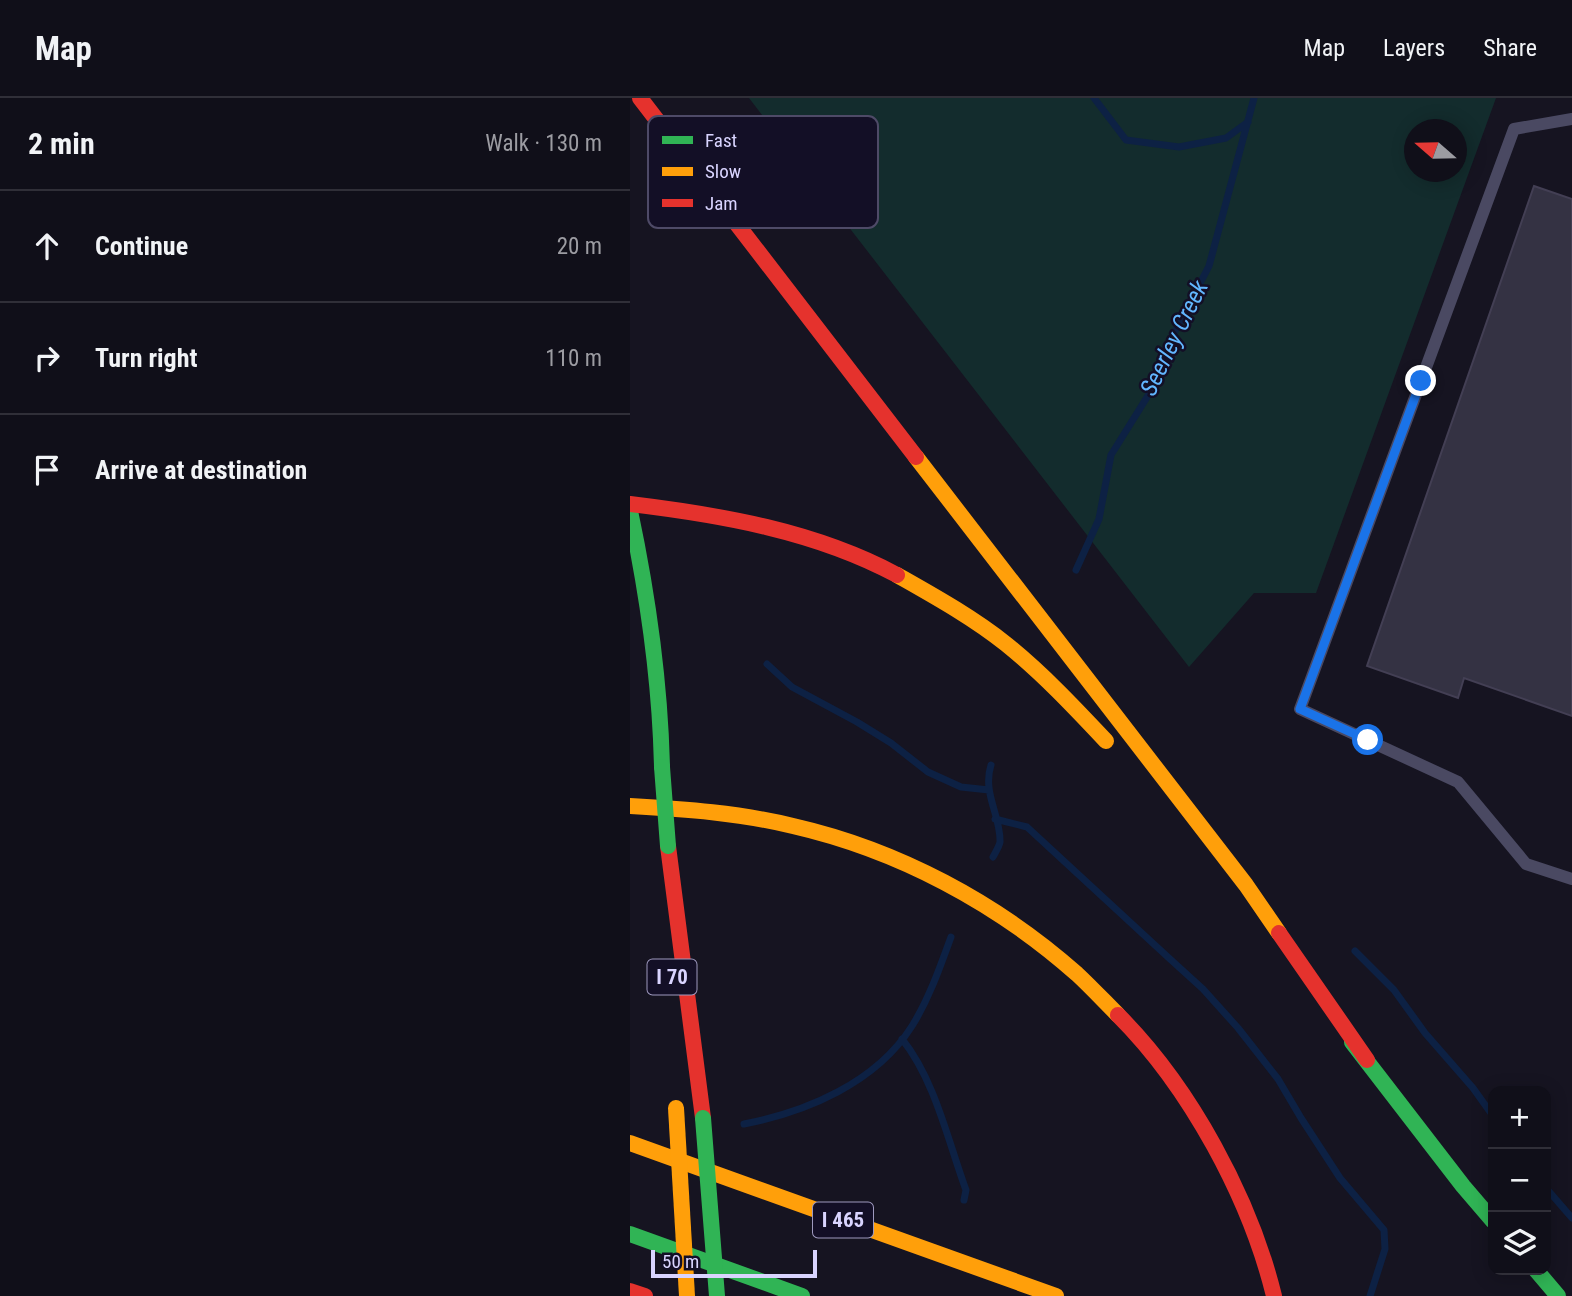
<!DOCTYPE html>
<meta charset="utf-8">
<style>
body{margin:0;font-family:"Roboto Condensed",sans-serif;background:#1e1d26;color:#f1f3f6}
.controls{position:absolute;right:21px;bottom:21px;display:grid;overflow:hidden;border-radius:14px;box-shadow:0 4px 18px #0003}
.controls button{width:63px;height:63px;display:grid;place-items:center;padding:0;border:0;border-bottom:2px solid #302f38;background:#100f19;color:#f1f3f6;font:35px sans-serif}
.compass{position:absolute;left:774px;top:21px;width:63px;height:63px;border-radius:50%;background:#100f19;box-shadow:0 4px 18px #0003;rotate:290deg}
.scale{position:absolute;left:21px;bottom:18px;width:166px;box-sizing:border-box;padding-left:7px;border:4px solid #d9d4ff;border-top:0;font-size:19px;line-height:24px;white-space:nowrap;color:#d9d4ff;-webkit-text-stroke:5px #130f26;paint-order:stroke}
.stop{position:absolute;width:21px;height:21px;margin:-16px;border:5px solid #1a73e8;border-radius:50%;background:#fff}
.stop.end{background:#1a73e8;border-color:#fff;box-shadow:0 2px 7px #0008}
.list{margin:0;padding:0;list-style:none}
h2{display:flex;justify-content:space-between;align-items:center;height:91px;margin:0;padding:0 28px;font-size:30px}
h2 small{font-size:23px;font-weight:400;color:#9c9ca2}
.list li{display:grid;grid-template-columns:46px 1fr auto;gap:21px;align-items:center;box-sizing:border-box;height:112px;padding:0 28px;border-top:2px solid #302f38}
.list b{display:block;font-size:26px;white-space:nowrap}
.list em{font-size:23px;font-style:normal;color:#9c9ca2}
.icon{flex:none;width:38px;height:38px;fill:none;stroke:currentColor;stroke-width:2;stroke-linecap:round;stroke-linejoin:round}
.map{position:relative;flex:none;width:942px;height:1198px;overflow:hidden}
header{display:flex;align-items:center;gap:42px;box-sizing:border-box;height:98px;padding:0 35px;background:#100f19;border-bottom:2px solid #302f38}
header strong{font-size:33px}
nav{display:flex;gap:38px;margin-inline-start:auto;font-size:24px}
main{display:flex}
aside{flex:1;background:#100f19}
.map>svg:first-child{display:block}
.green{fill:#132c2d;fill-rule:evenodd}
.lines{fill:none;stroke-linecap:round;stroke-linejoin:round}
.stream{stroke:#0d2144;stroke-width:7}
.building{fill:#343243;stroke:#433f54;stroke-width:2}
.lane{stroke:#4a4962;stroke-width:12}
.fast{stroke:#30b455;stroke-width:16}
.slow{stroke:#ff9f0a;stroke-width:16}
.jam{stroke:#e5322d;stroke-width:16}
.fast-bridge{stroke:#30b455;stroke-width:16}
.slow-bridge{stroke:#ff9f0a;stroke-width:16}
.route{stroke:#1a73e8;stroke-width:9}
.labels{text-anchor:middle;stroke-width:5;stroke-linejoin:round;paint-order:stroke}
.shield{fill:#130f26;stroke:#9e99be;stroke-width:2}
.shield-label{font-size:21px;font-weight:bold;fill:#d9d4ff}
.water-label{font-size:24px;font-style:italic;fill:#62b6ff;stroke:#130f26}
.key{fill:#130f26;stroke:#4e4a67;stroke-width:2}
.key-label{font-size:19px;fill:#d9d4ff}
</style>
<header>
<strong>Map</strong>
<nav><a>Map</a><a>Layers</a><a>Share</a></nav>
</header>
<main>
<aside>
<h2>2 min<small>Walk · 130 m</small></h2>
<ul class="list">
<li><svg class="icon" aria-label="ahead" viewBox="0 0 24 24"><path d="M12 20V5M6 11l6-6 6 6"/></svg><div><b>Continue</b></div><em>20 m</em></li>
<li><svg class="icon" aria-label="right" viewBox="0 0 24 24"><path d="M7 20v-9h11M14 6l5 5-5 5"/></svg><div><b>Turn right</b></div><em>110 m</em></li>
<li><svg class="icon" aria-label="arrive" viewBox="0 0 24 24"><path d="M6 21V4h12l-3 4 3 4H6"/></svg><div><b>Arrive at destination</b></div></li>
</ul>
</aside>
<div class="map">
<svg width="942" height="1198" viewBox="0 0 942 1198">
<rect width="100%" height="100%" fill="#161421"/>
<!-- green -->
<path class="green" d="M119,0h747l-180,495h-62l-65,74zM785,32h42v42h-42z"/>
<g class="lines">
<!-- stream -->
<path class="stream" d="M464,0l32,42 53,7 47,-9 22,-16
M446,472l23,-51 12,-64 38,-61 16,-43 44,-85 45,-168
M137,566l25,23 65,35 34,21 37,29 33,15 28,3
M361,667c-9,28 10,51 9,77 -1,5 -5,11 -7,15
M365,721l32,8 143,132 33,30 35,39 40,51 23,39 39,60 44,52 1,19 -15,47
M725,853l39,39 31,43 48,55 20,28
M272,941c33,41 46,102 64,151l-2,10
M114,1026c62,-12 132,-41 168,-98 17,-27 28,-59 39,-89
M916,1090l26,30"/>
</g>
<!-- building -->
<path class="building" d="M904,88l38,13v517l-108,-38 -6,20 -91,-32z"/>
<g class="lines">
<!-- lane -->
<path class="lane" d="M942,21l-58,10 -214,580 158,73 68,82 46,15"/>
<!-- fast -->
<path class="fast" d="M0,413c18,85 30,169 32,256
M722,944l111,144 30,35
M0,1136l172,62
M906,1172l22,26"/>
<!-- slow -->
<path class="slow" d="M286,359l330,428 33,48
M267,477c37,21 75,42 109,69 36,29 68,63 100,97
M0,708c55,3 110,7 163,20 105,24 204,77 284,148 14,13 28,28 41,41
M0,1045l426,153"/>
<!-- jam -->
<path class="jam" d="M10,0l276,359
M0,406c91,11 185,27 267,71
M38,748l35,272
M649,835l88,127
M488,917c72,72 132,183 156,281
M0,1193l15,5"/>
<!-- fast-bridge -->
<path class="fast-bridge" d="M32,669l6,79
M73,1020l14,178"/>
<!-- slow-bridge -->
<path class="slow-bridge" d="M46,1010l11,188"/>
</g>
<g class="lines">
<!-- route -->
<path class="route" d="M738,642l-68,-31 121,-328"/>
</g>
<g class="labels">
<!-- shield labels -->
<g class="shield">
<rect x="17.5" y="861.5" width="49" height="35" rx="5"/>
<rect x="183" y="1104.5" width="60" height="35" rx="5"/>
</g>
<g class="shield-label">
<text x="42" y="886">I 70</text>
<text x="213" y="1129">I 465</text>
</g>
<!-- water labels -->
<g class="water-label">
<text transform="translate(544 240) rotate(-64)" y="8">Seerley Creek</text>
</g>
</g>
<!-- legend -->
<rect x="18" y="18" width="230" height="112" rx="10" class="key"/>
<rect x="32" y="38" width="31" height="8" fill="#30b455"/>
<rect x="32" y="69" width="31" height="9" fill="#ff9f0a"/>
<rect x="32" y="101" width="31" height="8" fill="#e5322d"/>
<g class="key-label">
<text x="75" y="49">Fast</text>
<text x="75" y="80">Slow</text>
<text x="75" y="112">Jam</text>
</g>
</svg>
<div class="controls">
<button>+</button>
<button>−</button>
<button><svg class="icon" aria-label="layers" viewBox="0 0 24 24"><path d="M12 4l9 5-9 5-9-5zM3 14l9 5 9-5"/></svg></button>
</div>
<svg class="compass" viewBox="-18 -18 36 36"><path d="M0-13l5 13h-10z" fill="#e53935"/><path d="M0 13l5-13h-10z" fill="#9c9ca2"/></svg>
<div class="scale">50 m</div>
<div class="stop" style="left:738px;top:642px"></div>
<div class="stop end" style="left:791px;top:283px"></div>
</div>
</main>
